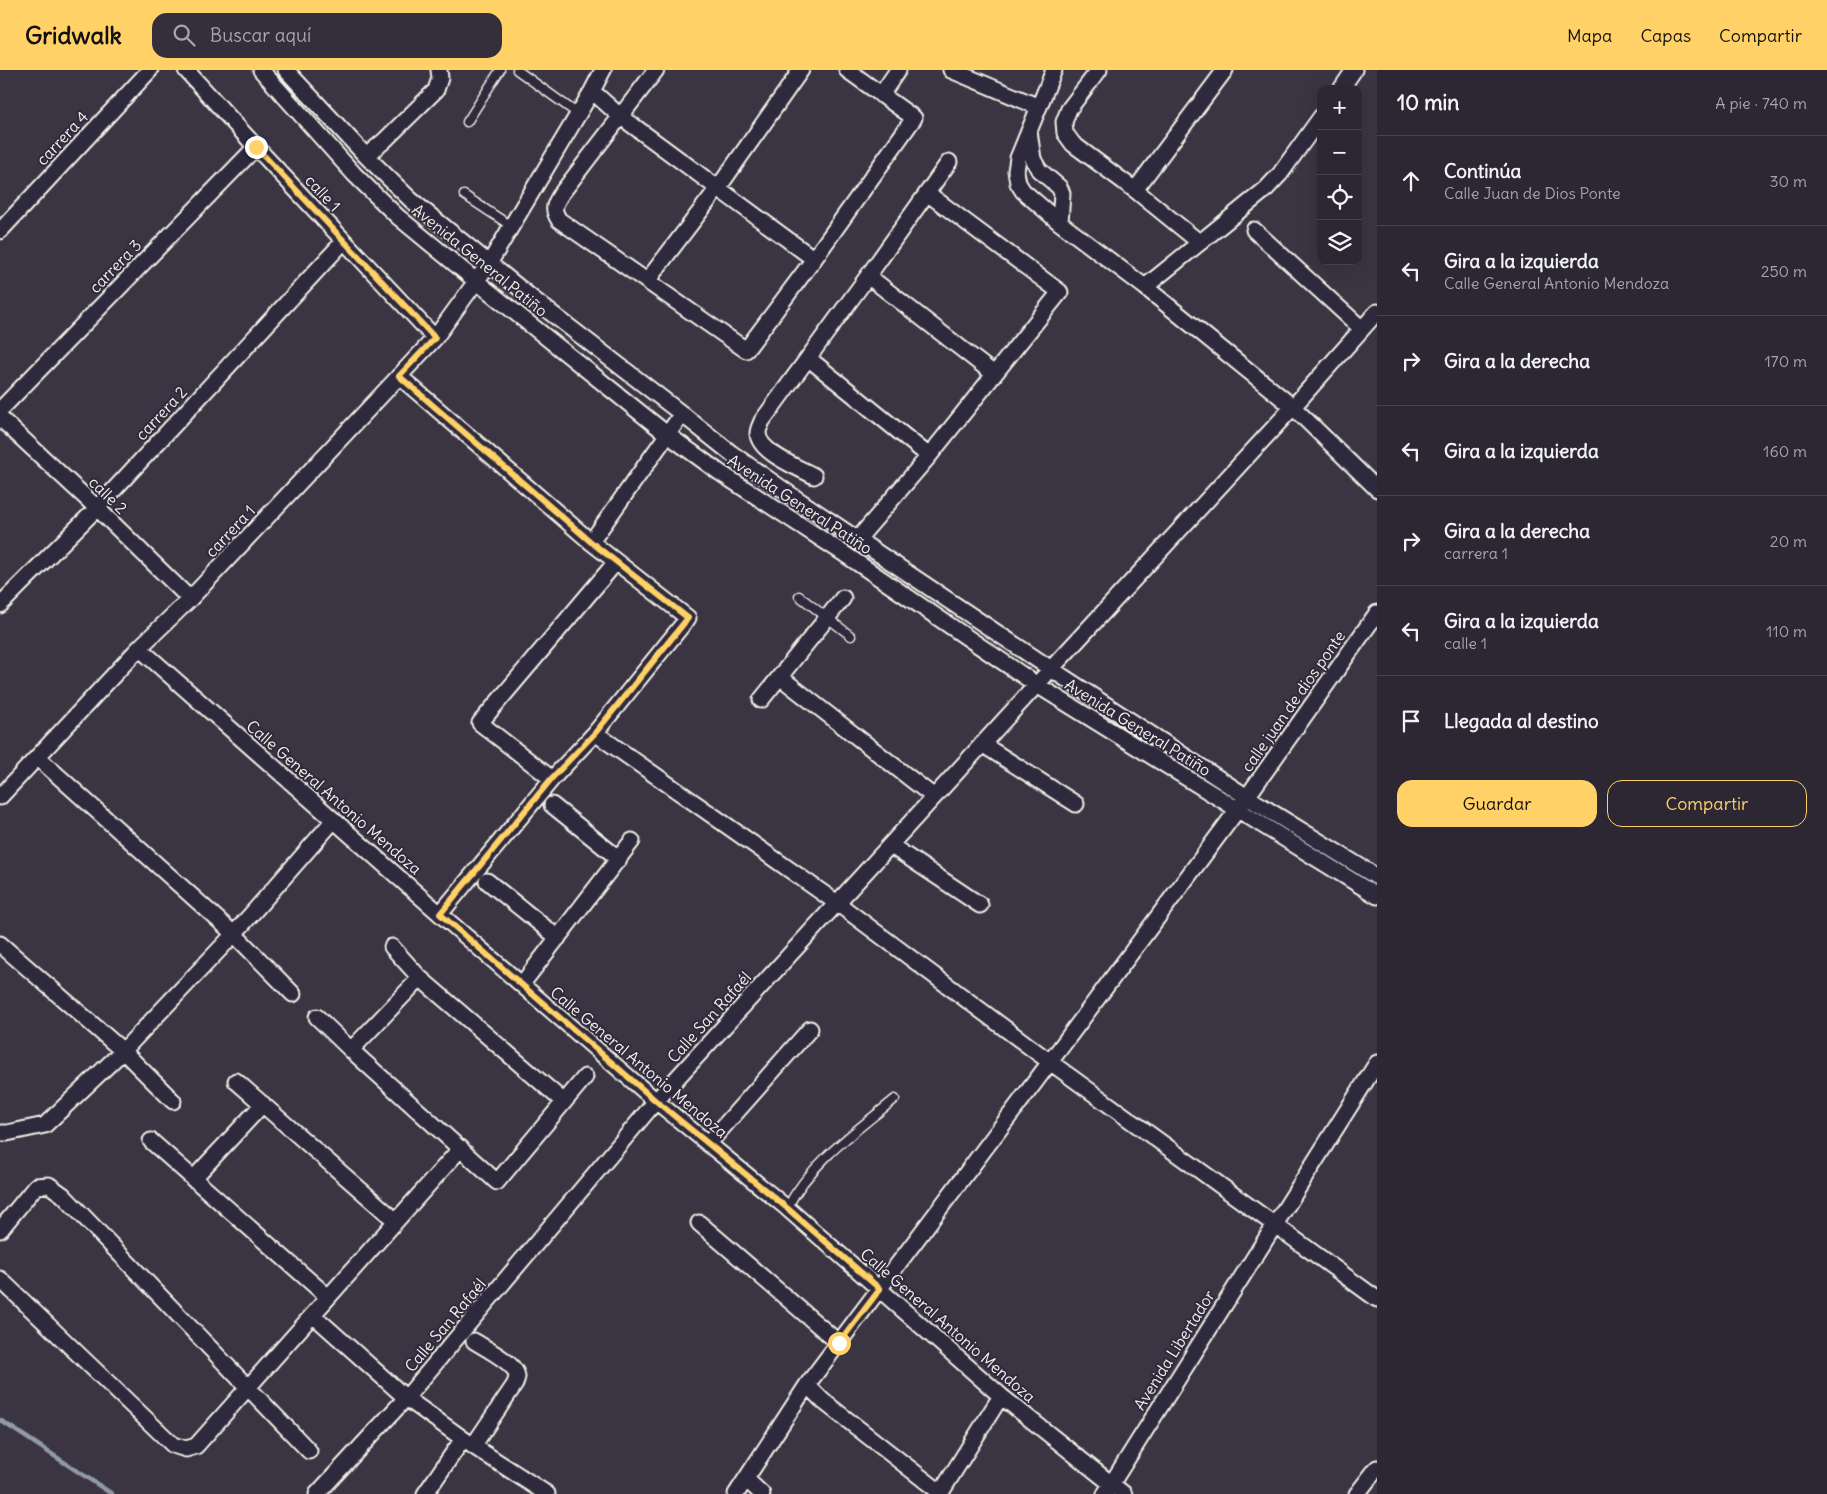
<!DOCTYPE html>
<html lang="es">
<meta charset="utf-8">
<style>
body{margin:0;font-family:Delius,sans-serif;background:#342f3a;color:#f1f3f6}
.controls{position:absolute;right:15px;top:15px;display:grid;overflow:hidden;border-radius:10px;box-shadow:0 5px 20px #0002}
.controls button{width:45px;height:45px;display:grid;place-items:center;padding:0;border:0;border-bottom:1px solid #48444d;background:#2c2732;color:#f1f3f6;font:25px sans-serif}
.stop{position:absolute;width:15px;height:15px;margin:-11px;border:4px solid #ffd166;border-radius:50%;background:#fff}
.stop.end{background:#ffd166;border-color:#fff;box-shadow:0 1px 5px #0008}
.list{margin:0;padding:0;list-style:none}
h2{display:flex;justify-content:space-between;align-items:center;height:65px;margin:0;padding:0 20px;font-size:21px}
h2 small{font-size:16px;font-weight:400;color:#a6a5ac}
.list li{display:grid;grid-template-columns:32px 1fr auto;gap:15px;align-items:center;box-sizing:border-box;height:90px;padding:0 20px;border-top:1px solid #48444d}
.list b{display:block;font-size:19px;white-space:nowrap}
.list p{margin:0;font-size:16px;white-space:nowrap;color:#a6a5ac}
.list em{font-size:16px;font-style:normal;color:#a6a5ac}
.actions{display:flex;gap:10px;padding:15px 20px}
.actions a{flex:1;padding:11px 0;border:1px solid #ffd166;border-radius:15px;text-align:center;font-size:18px;color:#ffd166}
.actions .main{background:#ffd166;color:#111}
.icon{flex:none;width:28px;height:28px;fill:none;stroke:currentColor;stroke-width:2;stroke-linecap:round;stroke-linejoin:round}
.map{position:relative;flex:none;width:1377px;height:1424px;overflow:hidden}
header{display:flex;align-items:center;gap:30px;box-sizing:border-box;height:70px;padding:0 25px;background:#ffd166;color:#111}
header strong{font-size:24px}
nav{display:flex;gap:28px;margin-inline-start:auto;font-size:18px}
.search{width:350px;height:45px;background:#342f3a;display:flex;align-items:center;gap:12px;box-sizing:border-box;padding:0 18px;border-radius:15px;color:#a6a5ac;font-size:19px}
main{display:flex}
aside{flex:1;background:#2c2732}
.map>svg:first-child{display:block}
.lines{fill:none;stroke-linecap:round;stroke-linejoin:round}
.stream{stroke:#919aa5;stroke-width:4.5}
.service-casing{stroke:#f4f1e8;stroke-width:11}
.minor-casing{stroke:#f4f1e8;stroke-width:19}
.service{stroke:#2f2a3d;stroke-width:8}
.minor{stroke:#2f2a3d;stroke-width:15}
.route{stroke:#ffd166;stroke-width:6}
.labels{text-anchor:middle;stroke-width:4;stroke-linejoin:round;paint-order:stroke}
.street-label{font-size:16px;fill:#f4f1e8;stroke:#2f2a3d}
</style>
<header>
<strong>Gridwalk</strong>
<div class="search"><svg class="icon" aria-label="search" viewBox="0 0 24 24"><circle cx="10" cy="10" r="6"/><path d="M15 15l6 6"/></svg>Buscar aquí</div>
<nav><a>Mapa</a><a>Capas</a><a>Compartir</a></nav>
</header>
<main>
<div class="map">
<svg width="1377" height="1424" viewBox="0 0 1377 1424">
<rect width="100%" height="100%" fill="#3b3443"/>
<filter id="ink" filterUnits="userSpaceOnUse"><feTurbulence type="fractalNoise" baseFrequency=".02" numOctaves="2"/><feDisplacementMap in="SourceGraphic" scale="10" xChannelSelector="R" yChannelSelector="G"/><feConvolveMatrix kernelMatrix="1 2 1 2 8 2 1 2 1" color-interpolation-filters="sRGB"/></filter>
<g filter="url(#ink)">
<g class="lines">
<!-- stream -->
<path class="stream" d="M0,1350l112,74"/>
<!-- service casing -->
<g class="service-casing">
<path id="service" d="M517,0l61,44
M467,52l33,-52
M464,125l47,31
M799,526l52,40
M787,1138c24,-46 69,-77 108,-109"/>
</g>
<!-- minor casing -->
<g class="minor-casing">
<path id="minor" d="M186,0l70,77 179,191
M261,0l94,105 42,41 79,65 192,154 51,37 124,81 194,132 340,211
M286,0l80,86 45,44 122,99 149,115 49,39 60,42 260,174 196,128 130,80
M656,0l-95,124c-7,11 -9,15 -2,26l187,130 68,-91 100,-141 -67,-48
M951,0l88,37
M1054,0l-36,88 -2,13 2,12 5,8 37,32 85,64 148,120 84,82
M1099,0l-30,39 -5,13 1,11 8,11 62,46 90,-120
M1341,19l13,-19
M592,21l28,25 194,143
M881,25l17,-25
M1029,61l4,28 6,11 20,17 3,6 -2,30
M366,86l18,-15 52,-51 4,-12 -1,-8
M1135,120l64,52
M1254,160l108,99
M0,161l150,-161
M868,206l126,98
M647,211l71,-93 83,-118
M1145,217l121,-98 14,-15 41,-57
M808,288l121,98
M399,306l192,166 97,76 -93,115 -43,46 -112,135
M0,340l256,-263
M0,348l97,90 93,91
M814,406c-15,-8 -56,-24 -56,-43 0,-4 3,-9 4,-12l106,-145 81,-114
M857,470l72,-84 131,-164 -133,-99
M591,472l91,-128
M0,535l97,-97 247,-267
M139,578l301,266 216,187 131,107 214,188 123,98
M780,607l154,120
M761,630l82,-102
M595,663l242,170 213,159 327,237
M982,674l94,60
M37,687l197,177 59,60
M552,709l-72,-56 136,-161
M0,727l139,-149 51,-49 245,-261 55,-76 102,-171 11,-21
M552,735l67,54
M890,775l90,60
M487,811l71,57
M0,874l123,107 50,50
M392,877l28,31
M522,914l110,-143
M317,947l34,33 146,132 88,-105
M351,980l69,-72 144,124
M236,1011l160,140
M0,1063h7l38,-8 78,-74 111,-117 100,-114
M151,1071l177,156
M708,1074l102,-115
M193,1109l70,-75
M699,1153l140,120
M0,1160l36,-44 13,-1 14,10 246,256
M0,1209l173,166 13,4 10,-3 265,-298
M313,1245l93,83 67,48 74,48
M807,1315l16,16 118,92
M473,1376l42,-62c0,0 2,-7 2,-7 0,-13 -32,-29 -43,-36
M747,1410l15,14
M317,1424l89,-96 250,-297 395,-432 242,-262 84,-95
M425,1424l38,-55
M736,1424l71,-109 243,-323 197,-265 130,-184
M940,1424l61,-98
M1105,1424l272,-431
M1357,1424l20,-26"/>
</g>
<!-- service -->
<use href="#service" class="service"/>
<!-- minor -->
<use href="#minor" class="minor"/>
</g>
</g>
<g class="lines" filter="url(#ink)">
<!-- route -->
<path class="route" d="M256,77l179,191 -36,38 192,166 97,76 -93,115 -43,45 -112,136 216,187 131,107 93,81 -41,54"/>
</g>
<g class="labels">
<!-- street labels -->
<g class="street-label">
<text transform="translate(62 68) rotate(-47)" y="6">carrera 4</text>
<text transform="translate(323 123) rotate(47)" y="6">calle 1</text>
<text transform="translate(480 190) rotate(39)" y="6">Avenida General Patiño</text>
<text transform="translate(115 196) rotate(-46)" y="6">carrera 3</text>
<text transform="translate(161 343) rotate(-47)" y="6">carrera 2</text>
<text transform="translate(108 425) rotate(44)" y="6">calle 2</text>
<text transform="translate(800 434) rotate(33)" y="6">Avenida General Patiño</text>
<text transform="translate(230 461) rotate(-47)" y="6">carrera 1</text>
<text transform="translate(1293 631) rotate(-55)" y="6">calle juan de dios ponte</text>
<text transform="translate(1138 657) rotate(32)" y="6">Avenida General Patiño</text>
<text transform="translate(334 727) rotate(41)" y="6">Calle General Antonio Mendoza</text>
<text transform="translate(709 947) rotate(-48)" y="6">Calle San Rafaél</text>
<text transform="translate(639 992) rotate(40)" y="6">Calle General Antonio Mendoza</text>
<text transform="translate(445 1255) rotate(-50)" y="6">Calle San Rafaél</text>
<text transform="translate(948 1255) rotate(41)" y="6">Calle General Antonio Mendoza</text>
<text transform="translate(1174 1280) rotate(-58)" y="6">Avenida Libertador</text>
</g>
</g>
</svg>
<div class="controls">
<button>+</button>
<button>−</button>
<button><svg class="icon" aria-label="locate" viewBox="0 0 24 24"><circle cx="12" cy="12" r="6"/><path d="M12 2v4M12 18v4M2 12h4M18 12h4"/></svg></button>
<button><svg class="icon" aria-label="layers" viewBox="0 0 24 24"><path d="M12 4l9 5-9 5-9-5zM3 14l9 5 9-5"/></svg></button>
</div>
<div class="stop" style="left:839px;top:1273px"></div>
<div class="stop end" style="left:256px;top:77px"></div>
</div>
<aside>
<h2>10 min<small>A pie · 740 m</small></h2>
<ul class="list">
<li><svg class="icon" aria-label="ahead" viewBox="0 0 24 24"><path d="M12 20V5M6 11l6-6 6 6"/></svg><div><b>Continúa</b><p>Calle Juan de Dios Ponte</p></div><em>30 m</em></li>
<li><svg class="icon" aria-label="left" viewBox="0 0 24 24"><path d="M17 20v-9H6M10 6l-5 5 5 5"/></svg><div><b>Gira a la izquierda</b><p>Calle General Antonio Mendoza</p></div><em>250 m</em></li>
<li><svg class="icon" aria-label="right" viewBox="0 0 24 24"><path d="M7 20v-9h11M14 6l5 5-5 5"/></svg><div><b>Gira a la derecha</b></div><em>170 m</em></li>
<li><svg class="icon" aria-label="left" viewBox="0 0 24 24"><path d="M17 20v-9H6M10 6l-5 5 5 5"/></svg><div><b>Gira a la izquierda</b></div><em>160 m</em></li>
<li><svg class="icon" aria-label="right" viewBox="0 0 24 24"><path d="M7 20v-9h11M14 6l5 5-5 5"/></svg><div><b>Gira a la derecha</b><p>carrera 1</p></div><em>20 m</em></li>
<li><svg class="icon" aria-label="left" viewBox="0 0 24 24"><path d="M17 20v-9H6M10 6l-5 5 5 5"/></svg><div><b>Gira a la izquierda</b><p>calle 1</p></div><em>110 m</em></li>
<li><svg class="icon" aria-label="arrive" viewBox="0 0 24 24"><path d="M6 21V4h12l-3 4 3 4H6"/></svg><div><b>Llegada al destino</b></div></li>
</ul>
<div class="actions"><a class="main">Guardar</a><a>Compartir</a></div>
</aside>
</main>
